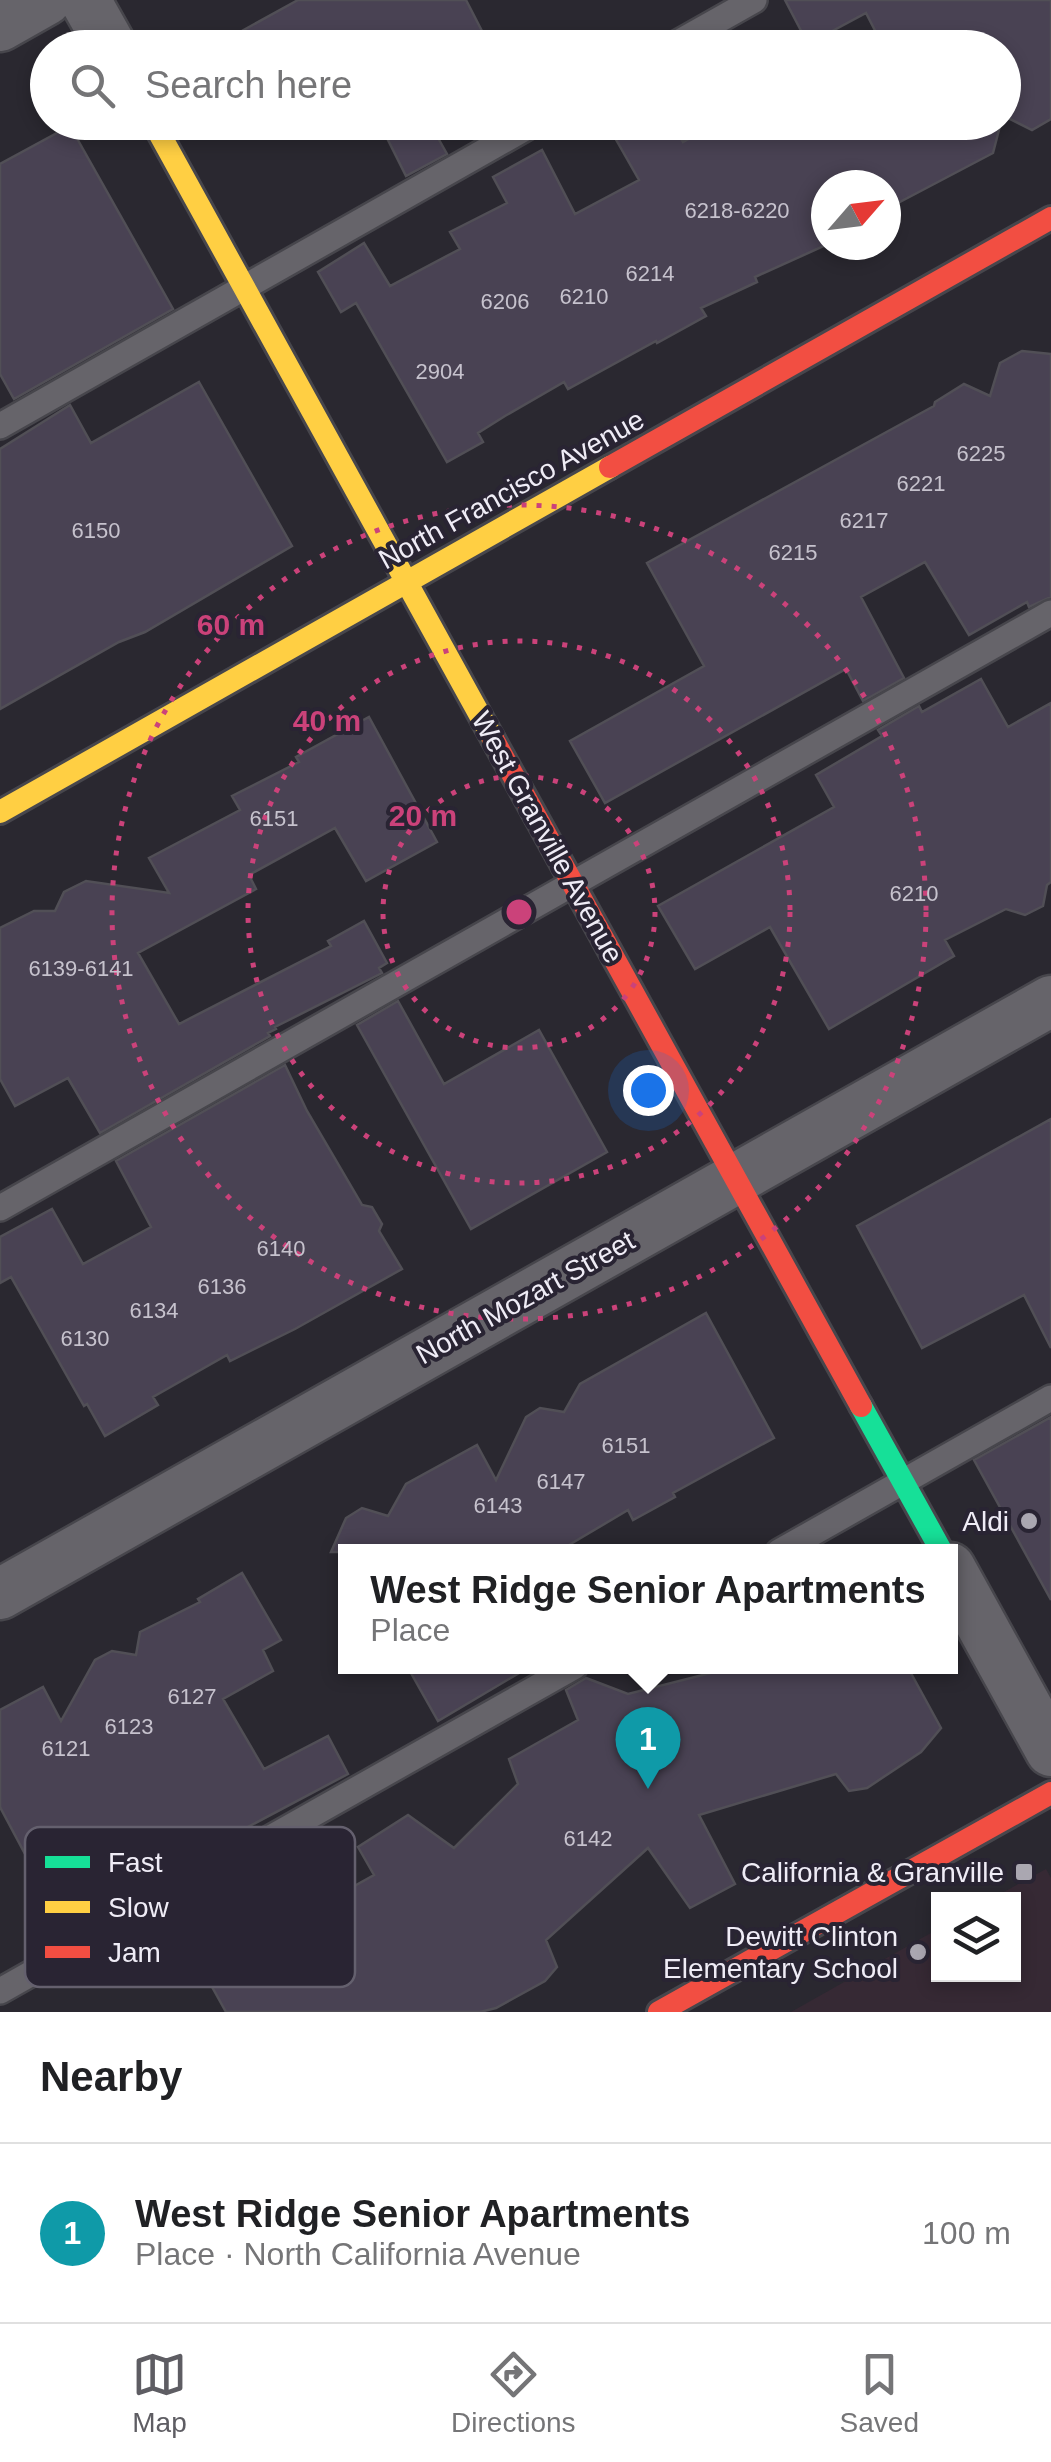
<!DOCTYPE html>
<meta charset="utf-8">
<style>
body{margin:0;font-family:Arial,sans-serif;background:#f2f2f2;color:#202124}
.controls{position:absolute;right:30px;bottom:30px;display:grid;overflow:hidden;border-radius:0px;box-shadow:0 5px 15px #0003}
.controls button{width:90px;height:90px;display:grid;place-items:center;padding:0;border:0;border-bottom:2px solid #e0e0e0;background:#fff;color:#202124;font:50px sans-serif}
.compass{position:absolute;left:811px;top:170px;width:90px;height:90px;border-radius:50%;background:#fff;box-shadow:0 5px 15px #0003;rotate:62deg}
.you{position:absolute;left:648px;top:1090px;width:35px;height:35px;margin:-25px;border:8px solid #fff;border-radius:50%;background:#1a73e8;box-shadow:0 0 0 15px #1a73e833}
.badge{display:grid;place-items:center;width:65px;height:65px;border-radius:50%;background:#5e5d63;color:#fff;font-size:32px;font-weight:700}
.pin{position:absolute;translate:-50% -82px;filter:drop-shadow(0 2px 5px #0008)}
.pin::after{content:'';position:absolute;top:52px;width:35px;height:30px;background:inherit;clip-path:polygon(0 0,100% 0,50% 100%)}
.popup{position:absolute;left:338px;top:1544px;width:620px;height:130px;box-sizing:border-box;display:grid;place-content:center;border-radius:0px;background:#fff;filter:drop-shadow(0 2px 8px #0005);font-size:32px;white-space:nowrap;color:#757577}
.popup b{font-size:38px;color:#202124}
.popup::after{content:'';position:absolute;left:50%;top:100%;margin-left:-20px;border:20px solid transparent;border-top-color:#fff}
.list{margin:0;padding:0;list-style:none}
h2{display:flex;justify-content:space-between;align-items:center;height:130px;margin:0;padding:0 40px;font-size:42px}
h2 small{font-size:32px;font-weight:400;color:#757577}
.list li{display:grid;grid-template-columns:65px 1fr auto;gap:30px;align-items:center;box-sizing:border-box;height:180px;padding:0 40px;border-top:2px solid #e0e0e0}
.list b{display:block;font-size:38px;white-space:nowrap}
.list p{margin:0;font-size:32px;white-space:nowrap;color:#757577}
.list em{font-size:32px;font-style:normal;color:#757577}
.icon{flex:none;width:55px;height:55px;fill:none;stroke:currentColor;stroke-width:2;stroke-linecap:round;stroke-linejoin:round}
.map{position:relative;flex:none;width:1051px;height:2012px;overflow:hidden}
.search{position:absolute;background:#fff;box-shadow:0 5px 15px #0003;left:30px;right:30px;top:30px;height:110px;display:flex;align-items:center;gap:25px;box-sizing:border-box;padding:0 35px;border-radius:55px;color:#757577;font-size:38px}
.sheet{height:310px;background:#fff}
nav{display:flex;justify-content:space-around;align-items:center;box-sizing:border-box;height:140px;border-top:2px solid #e0e0e0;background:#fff;font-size:28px;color:#757577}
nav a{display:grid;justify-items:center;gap:5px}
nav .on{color:#5e5d63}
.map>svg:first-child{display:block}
.education{fill:#362934}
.building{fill:#494253;stroke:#514f56;stroke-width:2.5}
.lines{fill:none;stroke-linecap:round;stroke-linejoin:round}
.lane-casing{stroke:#47464c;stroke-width:30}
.street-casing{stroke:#47464c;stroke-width:55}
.fast-casing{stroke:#47464c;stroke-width:28}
.slow-casing{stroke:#47464c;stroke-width:28}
.jam-casing{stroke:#47464c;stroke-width:28}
.lane{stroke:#66646a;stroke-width:25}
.street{stroke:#66646a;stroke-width:50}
.fast{stroke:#16e098;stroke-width:22}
.slow{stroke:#ffcf43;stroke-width:22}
.jam{stroke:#f24e42;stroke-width:22}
.ring{fill:none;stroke:#cb427a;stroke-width:5;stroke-dasharray:5 10}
.poi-dot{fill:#aaa7b1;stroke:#292433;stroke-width:4}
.labels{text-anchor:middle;stroke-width:8;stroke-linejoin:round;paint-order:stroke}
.number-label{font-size:22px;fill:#c6c2cd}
.street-label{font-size:28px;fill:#efecf6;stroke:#292433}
.poi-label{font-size:28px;fill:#efecf6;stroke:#292433;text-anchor:end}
.key{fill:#292433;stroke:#64606e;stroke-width:2.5}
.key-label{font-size:28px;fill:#efecf6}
.centre{fill:#cb427a;stroke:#292433;stroke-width:5}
.ring-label{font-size:30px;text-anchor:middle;font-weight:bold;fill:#cb427a;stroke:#292433;stroke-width:8;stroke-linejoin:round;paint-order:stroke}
</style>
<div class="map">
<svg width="1051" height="2012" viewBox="0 0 1051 2012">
<rect width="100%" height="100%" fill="#2a2830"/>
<!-- education -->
<path class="education" d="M1046,1869l5,9v134h-260l147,-83v45h76v-74l-23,-1z"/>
<!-- building -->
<path class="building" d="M298,0h168l17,33 -23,15h-249z
M785,0h266v119l-19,11 -28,-14v-68h-120l-18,-35 -58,31z
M379,122h50l18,32 -41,22z
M606,122h66l11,20 36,-20h282l-8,31 -99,52 -8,-20h-60v60l-71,32 2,5 -56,26 5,8 -49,27 -1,-2 -88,48 -4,-7 -59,34 -27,17 5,9 -36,20 -91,-159 -15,9 -23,-40 46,-29 26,43 70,-37 -10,-17 57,-29 -14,-26 49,-27 33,64 64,-34z
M70,126l103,183 -159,90 -14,-25v-210z
M1022,351l29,3v243l-22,10 -2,-5 -58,33 -44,-73 -64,35 43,81 -41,23 -17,-32 -241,134 -35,-62 134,-75 -57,-103 287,-157 1,-4 29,-18 26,12 10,-33z
M199,382l93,164 -147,86 -26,10 -119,67v-260l70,-44 21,38z
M981,679l27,48 43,-24v179l-4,3 -4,21 -18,9 -19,-6 -61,31 9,16 -125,73 -59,-102 -75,42 -37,-63 176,-99 -18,-32 66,-39 -4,-6 41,-24 3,6z
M369,717l68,125 -71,39 -31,-53 -86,47 7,14 -118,64 41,71 152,-78 -3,-5 36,-20 23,42 -8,5 3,5 -107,54 1,2 -8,4 2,3 -170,97 -32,-55 -53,28 -15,-27v-151l34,-17h21l9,-19 22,-11 83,12 -20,-35 91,-48 -8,-14 67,-34 -3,-5z
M398,1001l46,83 95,-54 68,122 -136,77 -114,-204z
M285,1065l22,46 55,94 10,2 10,17 -3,7 23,38 -107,60 -65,32 -3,-6 -74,42 5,8 -53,31 -18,-32 -3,2 -73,-129 -11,6v-46l52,-28 31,55 68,-37 -35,-66z
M1051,1119v229l-27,-53 -102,53 -65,-122z
M706,1313l68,125 -101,55 2,4 -42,23 -5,-10 -71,42h-226l15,-34 16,-10 26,8 18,-32 71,-39 19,35 30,-63 14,-9 24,4 16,-28z
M1051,1417v183l-77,-140z
M242,1573l39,67 -18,10 10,21 -50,28 41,70 64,-33 20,38 -121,64 3,5 -95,53 -65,31 -32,-63 -6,3 -32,-60v-97l43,-23 18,34 34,-61 17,-9 24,4 4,-23 60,-30 -2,-3z
M407,1666h124l-93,55z
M738,1666h169l34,62 -20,24 -54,36 -18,3 -13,-17 -137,41 36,69 -45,24 -42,-60 -102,92 11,27 -12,14 -49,27 -16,4h-254l-55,-99 74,-42 32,58 97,-54 -16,-28 50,-32 46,33 64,-64 -9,-25 69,-39 -12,-30 20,-12 42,16z"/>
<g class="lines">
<!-- lane casing -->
<g class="lane-casing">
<path id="lane" d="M669,48l85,-48
M0,426l536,-304
M0,1208l1051,-595
M779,1552l272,-154
M0,1991l575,-325"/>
</g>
<!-- street casing -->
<g class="street-casing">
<path id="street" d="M85,0l27,48
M0,26l46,-26
M950,1568l101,183
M0,1594l1051,-593"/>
</g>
<!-- fast casing -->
<g class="fast-casing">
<path id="fast" d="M861,1406l81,146"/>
</g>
<!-- slow casing -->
<g class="slow-casing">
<path id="slow" d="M153,122l340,617
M0,812l610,-345"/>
</g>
<!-- jam casing -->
<g class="jam-casing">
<path id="jam" d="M610,467l441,-249
M493,739l368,667
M659,2012l392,-219"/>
</g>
<!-- lane -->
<use href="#lane" class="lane"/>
<!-- street -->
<use href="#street" class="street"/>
<!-- fast -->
<use href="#fast" class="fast"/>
<!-- slow -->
<use href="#slow" class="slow"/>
<!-- jam -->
<use href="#jam" class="jam"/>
</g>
<!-- distance rings -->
<g class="ring">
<circle cx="519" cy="912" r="136"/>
<circle cx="519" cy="912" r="271"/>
<circle cx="519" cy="912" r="407"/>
</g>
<!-- markers -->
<g class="poi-dot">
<circle cx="1029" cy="1521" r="10"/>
<rect x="1014" y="1862" width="20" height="20" rx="5"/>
<circle cx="918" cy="1952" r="10"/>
</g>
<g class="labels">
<!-- number labels -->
<g class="number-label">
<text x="737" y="218">6218-6220</text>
<text x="650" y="281">6214</text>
<text x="584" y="304">6210</text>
<text x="505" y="309">6206</text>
<text x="440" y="379">2904</text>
<text x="981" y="461">6225</text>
<text x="921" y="491">6221</text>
<text x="864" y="528">6217</text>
<text x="96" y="538">6150</text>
<text x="793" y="560">6215</text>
<text x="274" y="826">6151</text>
<text x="914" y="901">6210</text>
<text x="81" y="976">6139-6141</text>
<text x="281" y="1256">6140</text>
<text x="222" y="1294">6136</text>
<text x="154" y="1318">6134</text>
<text x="85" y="1346">6130</text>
<text x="626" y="1453">6151</text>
<text x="561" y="1489">6147</text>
<text x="498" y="1513">6143</text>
<text x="192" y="1704">6127</text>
<text x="129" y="1734">6123</text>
<text x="66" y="1756">6121</text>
<text x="588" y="1846">6142</text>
</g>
<!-- street labels -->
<g class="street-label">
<text transform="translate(511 489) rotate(-29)" y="10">North Francisco Avenue</text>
<text transform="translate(548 837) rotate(61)" y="10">West Granville Avenue</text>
<text transform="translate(525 1297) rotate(-29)" y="10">North Mozart Street</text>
</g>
<!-- poi labels -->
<g class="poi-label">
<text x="1009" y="1531">Aldi</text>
<text x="1004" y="1882">California &amp; Granville</text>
<text x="898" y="1946">Dewitt Clinton<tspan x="898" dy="32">Elementary School</tspan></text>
</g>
</g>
<!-- legend -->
<rect x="25" y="1827" width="330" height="160" rx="15" class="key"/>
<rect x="45" y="1856" width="45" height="12" fill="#16e098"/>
<rect x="45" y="1901" width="45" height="12" fill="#ffcf43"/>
<rect x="45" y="1946" width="45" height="12" fill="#f24e42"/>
<g class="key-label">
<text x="108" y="1872">Fast</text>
<text x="108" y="1917">Slow</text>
<text x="108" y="1962">Jam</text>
</g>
<circle cx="519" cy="912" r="15" class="centre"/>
<g class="ring-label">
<text x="231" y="635">60 m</text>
<text x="327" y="731">40 m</text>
<text x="423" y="826">20 m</text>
</g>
</svg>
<div class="controls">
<button><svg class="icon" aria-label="layers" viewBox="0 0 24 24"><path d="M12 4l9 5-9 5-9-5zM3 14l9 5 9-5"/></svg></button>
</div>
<svg class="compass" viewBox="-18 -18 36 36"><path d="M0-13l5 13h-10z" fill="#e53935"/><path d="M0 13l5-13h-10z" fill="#757577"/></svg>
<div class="you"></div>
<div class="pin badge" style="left:648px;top:1789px;background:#0f9aa8">1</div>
<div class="popup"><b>West Ridge Senior Apartments</b>Place</div>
<div class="search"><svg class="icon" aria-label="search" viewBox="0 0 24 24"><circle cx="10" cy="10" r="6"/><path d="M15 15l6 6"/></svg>Search here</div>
</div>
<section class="sheet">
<h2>Nearby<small></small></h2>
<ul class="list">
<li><span class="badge" style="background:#0f9aa8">1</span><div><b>West Ridge Senior Apartments</b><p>Place · North California Avenue</p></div><em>100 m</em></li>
</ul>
</section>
<nav>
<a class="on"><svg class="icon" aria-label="map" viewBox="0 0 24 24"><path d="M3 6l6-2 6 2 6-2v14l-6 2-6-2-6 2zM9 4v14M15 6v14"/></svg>Map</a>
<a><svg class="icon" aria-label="directions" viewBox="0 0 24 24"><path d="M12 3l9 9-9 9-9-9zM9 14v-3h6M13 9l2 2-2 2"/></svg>Directions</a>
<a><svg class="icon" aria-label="saved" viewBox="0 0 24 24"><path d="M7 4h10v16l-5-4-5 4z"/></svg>Saved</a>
</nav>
